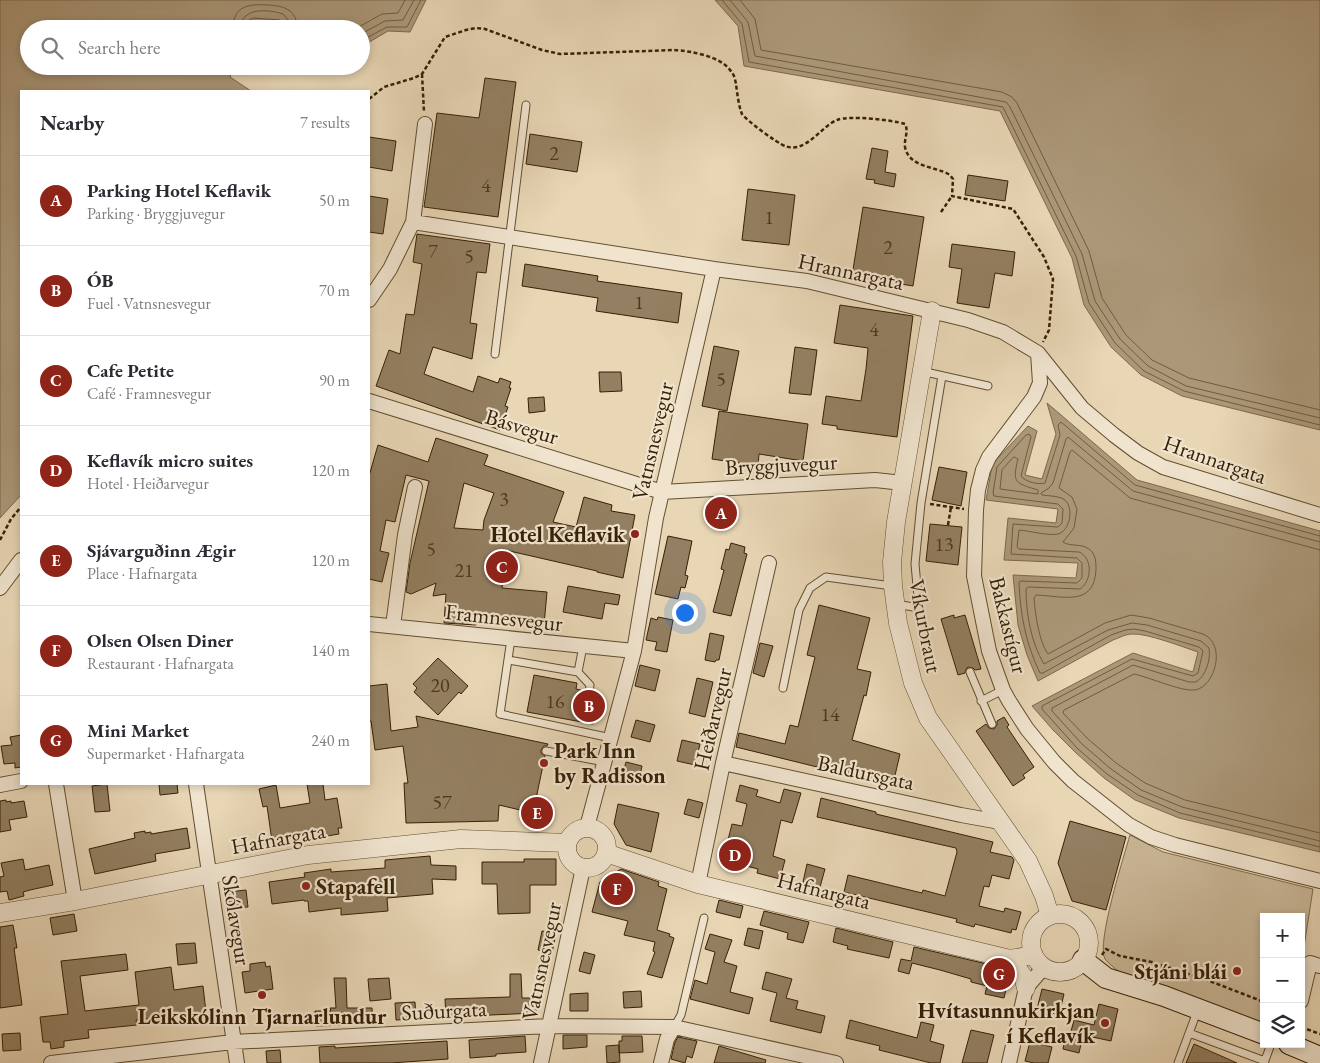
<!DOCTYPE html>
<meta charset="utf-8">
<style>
body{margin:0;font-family:"EB Garamond",serif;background:#f2f2f3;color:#2b2b33}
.controls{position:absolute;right:15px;bottom:15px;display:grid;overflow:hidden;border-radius:0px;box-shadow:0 2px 8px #0003}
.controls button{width:45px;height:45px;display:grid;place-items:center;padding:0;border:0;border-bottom:1px solid #e1e1e2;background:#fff;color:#2b2b33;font:25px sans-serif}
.you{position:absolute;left:684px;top:612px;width:18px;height:18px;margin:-12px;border:4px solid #fff;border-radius:50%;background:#1a73e8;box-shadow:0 0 0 8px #1a73e833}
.badge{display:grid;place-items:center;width:32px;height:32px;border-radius:50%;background:#8f2418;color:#fff;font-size:16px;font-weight:700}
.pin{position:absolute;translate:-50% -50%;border:2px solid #fff;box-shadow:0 1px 5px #0006}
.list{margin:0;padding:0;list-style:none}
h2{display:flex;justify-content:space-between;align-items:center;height:65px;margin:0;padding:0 20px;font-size:21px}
h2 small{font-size:16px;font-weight:400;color:#7c7c81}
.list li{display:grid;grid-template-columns:32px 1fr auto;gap:15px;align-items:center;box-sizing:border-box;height:90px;padding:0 20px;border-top:1px solid #e1e1e2}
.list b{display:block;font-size:19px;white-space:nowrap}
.list p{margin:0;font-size:16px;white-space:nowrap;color:#7c7c81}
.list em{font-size:16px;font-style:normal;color:#7c7c81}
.icon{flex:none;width:28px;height:28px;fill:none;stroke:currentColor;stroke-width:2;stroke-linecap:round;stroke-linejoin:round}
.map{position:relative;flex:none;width:1320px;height:1063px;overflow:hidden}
.search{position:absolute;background:#fff;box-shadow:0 2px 8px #0003;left:20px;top:20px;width:350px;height:55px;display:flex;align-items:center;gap:12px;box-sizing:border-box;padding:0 18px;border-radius:28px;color:#7c7c81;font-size:19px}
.panel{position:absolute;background:#fff;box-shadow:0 2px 8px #0003;left:20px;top:90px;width:350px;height:695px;border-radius:0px}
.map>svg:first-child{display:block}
.green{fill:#cab797;stroke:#806c4e}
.water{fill:#ab9879;stroke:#7c684b}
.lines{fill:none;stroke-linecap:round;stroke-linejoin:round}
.shore{stroke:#705c3f;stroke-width:1}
.building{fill:#937f61;stroke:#362005;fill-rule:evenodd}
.service-casing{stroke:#624e31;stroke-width:9}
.minor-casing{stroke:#624e31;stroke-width:16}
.tertiary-casing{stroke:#624e31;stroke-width:19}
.secondary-casing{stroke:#362005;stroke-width:22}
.path{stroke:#362005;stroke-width:2.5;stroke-dasharray:4 2.5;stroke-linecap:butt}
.service{stroke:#f0e4cf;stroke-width:7}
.minor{stroke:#f0e4cf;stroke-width:14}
.tertiary{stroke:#f0e4cf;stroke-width:18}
.secondary{stroke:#f0e4cf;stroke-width:20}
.poi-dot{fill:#8f2418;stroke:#f0e4cf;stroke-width:2}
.labels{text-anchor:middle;stroke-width:4.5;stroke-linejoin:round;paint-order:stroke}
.number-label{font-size:20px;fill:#4d381c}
.street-label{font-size:22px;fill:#362005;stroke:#f0e4cf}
.poi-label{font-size:22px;font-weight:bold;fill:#362005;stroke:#f0e4cf;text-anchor:end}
</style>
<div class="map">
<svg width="1320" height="1063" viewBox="0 0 1320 1063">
<rect width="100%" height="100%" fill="#e8d6b5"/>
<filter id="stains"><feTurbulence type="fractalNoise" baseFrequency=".004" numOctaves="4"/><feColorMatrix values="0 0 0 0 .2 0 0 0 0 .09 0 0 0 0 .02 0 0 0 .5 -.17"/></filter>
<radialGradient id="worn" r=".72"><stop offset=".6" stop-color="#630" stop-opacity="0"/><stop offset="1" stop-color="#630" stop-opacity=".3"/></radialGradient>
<!-- green -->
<path class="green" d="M1130,835l33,17 150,37 -12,77v-49h-37v108l-142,-51c-5,-4 -13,-10 -17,-15 -9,-15 19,-103 25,-124z"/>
<!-- water -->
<path class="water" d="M0,0h426l-16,32 -22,-1 -27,16v-18h-85l3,-5 -26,-1 -2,6h-222v37h205l-4,11 21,14h-230v404l-21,23z
M715,0h605v430l-138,-34 -41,-21 -30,-28 -27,-42 -12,-47 -72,-147 -256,-45 -6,-40z
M1047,403l90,77 183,51v321l-141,-34 -44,-18 -31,-22 -29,-26 -22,-22 -21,-24 101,-53 60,19 5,-20c-15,-5 -51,-19 -66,-18 -6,0 -13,4 -19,6l-75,41 -11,-26 -9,-30 -5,-50 63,3 2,-15 -74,-3 4,-42 48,5 2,-14 -72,-9 6,-34 4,-6 32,-34 9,5 -12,44 17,4 14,-45z"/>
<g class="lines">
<!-- shore -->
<path class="shore" d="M722,0l20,24 7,38 254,45 73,149 13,47 26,40 29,28 40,20 136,34
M730,0l18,22 7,34 251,46 4,5 72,147 13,47 25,38 28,27 38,20 134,32
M740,0l15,19 6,31 241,42 10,5 5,6 72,148 13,47 24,37 26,25 37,18 131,32
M233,29c0,-24 16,-25 36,-24 15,1 29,5 28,24
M240,29c1,-22 27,-20 43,-15l6,7v8
M246,29l3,-9 5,-2 26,2 3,4v5
M355,29l27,-15 16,-1 7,-13
M361,34l24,-13 18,-1 11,-20
M361,41l26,-14h20l14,-27
M1014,457l4,2c-6,24 -3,24 20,31v4l-38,-5 2,-19z
M1320,536l-185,-51 -74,-63 -3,3 2,10 -15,48c-6,2 -20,-1 -24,-7l10,-39 -2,-3 -3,1 -29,32 -4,26 1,3 64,8 5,5 -1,14 -4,4 -45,-3 -2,30 66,4 5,5v15l-5,5 -56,-2 -2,1c1,31 7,63 21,91h3l68,-38 14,-5 9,-1 11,2 54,16 4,4 -5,22 -5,3 -61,-17 -90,47v3l36,40 29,25 31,21 42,18 140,34
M1320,542l-187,-51 -65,-54 -2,2 -13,44 -4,5 -8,5 1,2c7,1 18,1 23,5 9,8 5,31 -7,34 -11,2 -27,-3 -39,-4l-2,17 2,2 60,3c14,6 13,29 1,37l-52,-2 -2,2c0,24 5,54 18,75l64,-34 24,-7 15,2 54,16 8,7c2,11 -3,28 -13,34h-7l-56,-17 -81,43v3l30,33 29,25 30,21 41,17 138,34
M1320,550l-190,-52 -58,-48 -2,2 -11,36 13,9 5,12 -3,19 -11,14c7,5 18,1 26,7 7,5 7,13 7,21 -2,37 -33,26 -60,25l-2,3c1,15 5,44 14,56l57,-31 26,-8 18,3 54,16c24,10 12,53 -8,56 -13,2 -46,-13 -61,-16l-70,36 -1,3 24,25 29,25 29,20 40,17 135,33"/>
</g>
<!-- building -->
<path class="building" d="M485,78l31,4 -18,135 -74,-10 13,-94 42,5z
M530,134l52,8 -5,30 -51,-8z
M369,137l27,4 -4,30 -23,-4z
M872,148l16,3 -3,21 11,2 -2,13 -20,-4 1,-3 -9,-1z
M968,175l40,6 -3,20 -40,-6z
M748,189l47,6 -6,50 -47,-5z
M369,196l19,3 -5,35 -14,-2z
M863,207l61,10 -11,69 -61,-10z
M417,234l73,10 -4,29 -9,-1 -7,51 7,1 -5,35 -39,-12 -9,27 49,18 5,-16 20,7 2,-5 11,4 -2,6h2l-6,18 3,1 -8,23 -124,-44 13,-36 11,4 6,-40 8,1 8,-51 -9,-2z
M952,244l63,8 -3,24 -17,-3 -6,35 -32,-5 5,-34 -13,-2z
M525,264l73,12 -1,5 85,12 -4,30 -82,-12 2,-13 -76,-12z
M840,305l73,11 -16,121 -60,-8v-3l-15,-2 4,-28 35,5 5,-32 2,-21 -34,-5z
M714,346l25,5 -12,60 -25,-5z
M795,347l22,3 -6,45 -22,-2z
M599,372h22l1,19 -22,1z
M544,397l1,14 -16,2 -1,-15z
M719,411l89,13 -5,37 -44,-7 -1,12 -46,-7z
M436,438l52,17 -4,10 80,27 -11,30 23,5 8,-30 28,8 -1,6 24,4 -12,63 -26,-6v-1l-92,-21 -3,38 45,4 -3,33 -67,-7 -1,7 -32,-2 2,-29 -13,2 3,-13 -25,11 -5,-2 4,-29 19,-82 -23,-6 -11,47 -9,-2 -6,31 9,2 -7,29 -13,-3v-103l9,-31 50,17zM464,483l30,10 -10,27 -1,10 -29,-2z
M939,467l28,5 -6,34 -29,-6z
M930,524l32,3 -4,38 -32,-4z
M668,536l24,5 -7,34 3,1 -3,12 -4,-1 -3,12 -23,-5z
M731,543l14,4 -1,6 3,1 -16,62 -18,-4 11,-42 -3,-1 5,-20 3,1z
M568,586l52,9 -2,10 -13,-2 -3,16 -39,-7z
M819,605l51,13 -13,51 14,3 -5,24 -2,-1 -12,45 48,14 -7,30 -23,-6v2l-134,-33 3,-14 46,11 5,-19 8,2 17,-70 -8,-2z
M954,615v3l11,-3 16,54 -6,1 -2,-2 -5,-1 -2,2 -1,4 -7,2 -17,-56z
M658,617l15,3 -6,32 -12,-2 2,-8 -11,-2 5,-22 6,2z
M710,633l14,3 -5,24h-3l-1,2 -10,-2z
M760,643l13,3 -9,31 -11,-4z
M438,658l30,28 -7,8 -2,-2 -21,23 -24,-23 3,-4 -4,-4z
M640,665l20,5 -5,21 -20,-5z
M534,675l43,8 -1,6 8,2v3l4,3h3l3,-4h5l-6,31 -66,-12z
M697,678l16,4 -8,35 -16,-4z
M387,684l4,47 27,-4 -2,-11 132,28 -1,2h-3l-3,4v3l4,3 -12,57 -34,-8 -1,16 -92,2 -2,-40h4l-5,-37 -28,4 -4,-29h-2v-35z
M1004,717l5,8 -2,2 27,40 -11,8 2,3 -12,8 -37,-55 10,-7 3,4 5,1 3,-4v-4z
M636,720l19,5 -5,17 -19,-5z
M21,735v32l-6,1v-5l-11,1 -3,-18 11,-1 -2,-8z
M682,740l18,4 -5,21 -18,-4z
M626,762l16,4 -4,18 -17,-4z
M107,784l3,27 -15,1 -3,-26z
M159,784h18l1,9 -18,2z
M307,784h16l2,16 12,-2 5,30h-4l1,6 -18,3 -1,-5 -48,9 -5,-35 -4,1 -4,-18 17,-4 4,23 30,-5z
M740,785l18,5 -2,6 24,7 4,-14 17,4 -9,30 -11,-3 -8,36 12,4 -5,19 -23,-6 1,-4 -35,-9 9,-36 10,2 5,-22 -11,-3z
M821,798l55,14v2l117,28 -3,10 22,5 2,3 -5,19 -17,-4 -3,12 -5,-1 -5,20 25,6 1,-4 16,4 -5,18 -4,-1 -1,4 -36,-9 -1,3 -18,-5 1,-3 -113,-27 4,-17 74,18 1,-3 22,6 12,-44 -1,-4 -139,-31z
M688,799l15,4 -4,15 -15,-4z
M6,800v2l5,-1v2l13,-2 3,16 -18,3 2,10 -11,2v-31z
M618,804l41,9 -8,39 -25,-7 -12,-21z
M1070,821l56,16 -20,73 -34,-9 -14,-38z
M187,828l3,20 -35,6 1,7 -61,13 -6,-25 46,-11 -1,-5 11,-2v2l6,-1v2z
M430,856l1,9 25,1v14l-24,-1 1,15 -46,4 1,13 -47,4v-7l-32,4 -1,-11h-4v-1l-32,4 -3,-22 36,-5 -1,-4 27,-4v3l54,-4v-8z
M23,859l2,11 24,-5 4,20 -23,5 -7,2 1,4 -15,4 -2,-9 -7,1v-15l4,-1 -3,-13z
M524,859h32v26h-26v28l-32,1 -1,-30h-15v-22h42z
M807,864l18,5 -5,18 -17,-5z
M621,869l38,13 -1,4 9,3 -10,41 13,4 -1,2 5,2 -12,40 -15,-4 8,-22 -2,-1 2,-9 -31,-7 4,-14 -36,-9 8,-30z
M246,890l2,17 -18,1 -2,-16z
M719,900l24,6 -3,12 -24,-6z
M764,911l45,11 -6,21 -16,-4 1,-6 -28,-8z
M74,914l3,17 -24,4 -3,-17z
M13,925l4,23h-3l8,57 -22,3v-81z
M748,928l15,3 -4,18 -15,-4z
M836,928l57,14 -4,16 -42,-9 1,-3 -15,-4z
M542,931l14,2 -4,20 -14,-3z
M710,934l22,6 -8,22 13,4 -7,26 23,6 -4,16 -59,-15 5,-19 12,4 8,-32 -10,-3z
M195,943l2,20 -19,2 -2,-21z
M914,947l90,21 5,8 -5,22 -19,-4 2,-8 -16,-4v-3l-31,-9 -28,-7 -3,11 -11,-3 3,-12 10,2z
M584,952l11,3 -5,19 -11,-3z
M126,954l2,16 -48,6 5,35 54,-6 -4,-33 36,-5 3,23 29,-4 4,35 -24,2 -1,-8 -46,5 1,5 -49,5 1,8 -25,3v6l-13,2 -1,-7h-7l-3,-25 28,-3 -7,-53z
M265,962l1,5 4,-1 3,23 -28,4 -3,-21 8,-1v-7z
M766,972l26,7 -6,19 12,3 -2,8 29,7 -4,17 -51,-12 7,-28 -15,-4z
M510,974h11l1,24h14v15l-90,4 -1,-18 65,-2z
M334,978h12l1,30h25l1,14 -24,1v2l-33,1 -1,-15h16l-1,-3h6z
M389,978l2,21 -21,2 -2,-22z
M1042,989l22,5 -5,21 -22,-6z
M641,991l1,16 -18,1 -1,-16z
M588,993v18h-18v-17z
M415,1002l1,17 -20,1 -1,-17z
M1099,1004l19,5 -7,32 -28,-6 -4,18 -16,-4 2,-11 4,1 5,-19 20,5z
M850,1020l67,18 4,-16 13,3 -4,16 14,4 -4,18h-9l-52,-13 1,-4 -34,-8z
M971,1030l23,5 -7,28h-25z
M20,1033l1,17 -18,1 -1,-17z
M563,1035h24v12l-24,2z
M525,1036l1,16 -30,2v2l-26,2 -1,-18z
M622,1036h20l1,16 -24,1v-12h3z
M678,1037l19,4 -5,17 -5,-2 -2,7 -14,-4 4,-17z
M447,1041l1,18 -57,4h-71l-1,-16 16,-1v2z
M1030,1042l22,5 -4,16h-14l-9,-2z
M1194,1044l43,19h-51z
M619,1045l1,17 -13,1 -1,-17z
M719,1046l47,14 -1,3h-51z
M280,1050l1,13h-14l-1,-12z"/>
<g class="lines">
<!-- service casing -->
<g class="service-casing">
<path id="service" d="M495,354l31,-249
M921,371l67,15
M896,604l23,4 -4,-44 6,-61 21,-127
M511,639l-11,75 111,24
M583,646l-5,26 12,13 -1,7
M508,660l70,12
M970,672l22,52
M783,688l16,-78 11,-22 16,-11 66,9
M981,701l22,-11
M546,751l59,11
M674,1027l7,-12 23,-97
M1189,1033l76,28
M1178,1063l20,-54
M1264,1063l7,-19"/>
</g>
<!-- minor casing -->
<g class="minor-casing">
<path id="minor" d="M425,124l-12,98 301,47 93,12 161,39 35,12 35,21 44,55 32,27 24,18 25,14 157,48
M369,300l21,-31 23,-47
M1038,353l2,30 -6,14 -45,60 -6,13 -5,20 -2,20 -2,66 15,75 14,39 6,11 18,28 27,33 19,19 56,44 22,12 24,8 145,36
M369,401l293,91 213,-12 28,3
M0,588l21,-28
M369,624l265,27
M393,626l12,-91 10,-48
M723,763l238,52 39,7
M56,784l19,117
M196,784l41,279
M0,785l21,-4
M587,827l47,-176 22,-133 58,-249
M698,884l25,-121 46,-200
M1301,1001l9,-38 10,3
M51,1063l182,-21 316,-16 125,1 162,36
M541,1063l42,-195
M661,1063l6,-24 7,-12
M1009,1063l17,-75 18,-21"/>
</g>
<!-- tertiary casing -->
<g class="tertiary-casing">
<path id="tertiary" d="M932,311l-36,211 -4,40 1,24 5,37 15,60 15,35 100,143 16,35 6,20
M567 848a20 20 0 1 1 40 0a20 20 0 1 1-40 0Z
M606,853l92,31 312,75 24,-4
M0,913l75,-12 233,-46 153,-16 106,4
M1031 943a29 29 0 1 1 58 0a29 29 0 1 1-58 0Z
M1010,959l13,17 3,12"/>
</g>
<!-- secondary casing -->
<g class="secondary-casing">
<path id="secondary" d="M1083,960l23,18 58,18 100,38
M1289,1044l31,13"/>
</g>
<!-- path -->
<path class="path" d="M422,74l2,38
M369,99l15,-12 30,-9 8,-4 23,-37 21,-7 10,-2 9,1 57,21 18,4 114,-4c16,1 46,6 56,20 4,4 5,9 6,14 1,8 3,24 6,30 5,7 35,29 43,32 21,8 35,-19 52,-26 11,-5 56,0 68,4 4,8 -1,14 0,23 4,21 31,19 45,28l3,4 -1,17 61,13 31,48 9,22 -4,51 -6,12
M941,212l11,-16
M930,504l34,5
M948,525l3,-18
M0,540l11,-21 10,-12
M1102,955l4,-6 14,7 32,6 55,18 57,22
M1301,1027l19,7"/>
<!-- service -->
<use href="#service" class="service"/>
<!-- minor -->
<use href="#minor" class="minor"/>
<!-- tertiary -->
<use href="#tertiary" class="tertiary"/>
<!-- secondary -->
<use href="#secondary" class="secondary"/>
</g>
<!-- markers -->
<g class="poi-dot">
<circle cx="635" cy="534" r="5"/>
<circle cx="544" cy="763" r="5"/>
<circle cx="306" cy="886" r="5"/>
<circle cx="1237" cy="971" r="5"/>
<circle cx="262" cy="995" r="5"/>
<circle cx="1105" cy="1023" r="5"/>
</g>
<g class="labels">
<!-- number labels -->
<g class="number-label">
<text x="554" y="160">2</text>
<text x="486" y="192">4</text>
<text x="769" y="224">1</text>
<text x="888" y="254">2</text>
<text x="433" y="258">7</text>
<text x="469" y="263">5</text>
<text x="639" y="309">1</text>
<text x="874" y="336">4</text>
<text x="721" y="386">5</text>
<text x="504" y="506">3</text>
<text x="944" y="551">13</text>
<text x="431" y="556">5</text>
<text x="464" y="577">21</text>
<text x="440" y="692">20</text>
<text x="555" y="708">16</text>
<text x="830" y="721">14</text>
<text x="442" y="809">57</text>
</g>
<!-- street labels -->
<g class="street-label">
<text transform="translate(851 271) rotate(12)" y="8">Hrannargata</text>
<text transform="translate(522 426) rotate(17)" y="8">Básvegur</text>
<text transform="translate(652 441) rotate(-77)" y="8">Vatnsnesvegur</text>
<text transform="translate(1215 459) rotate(19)" y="8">Hrannargata</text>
<text transform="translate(781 464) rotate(-3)" y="8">Bryggjuvegur</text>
<text transform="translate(504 617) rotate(6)" y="8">Framnesvegur</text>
<text transform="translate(1009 625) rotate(76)" y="8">Bakkastígur</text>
<text transform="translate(926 626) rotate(79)" y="8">Víkurbraut</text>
<text transform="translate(712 719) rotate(-77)" y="8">Heiðarvegur</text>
<text transform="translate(866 772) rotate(12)" y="8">Baldursgata</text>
<text transform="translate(278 838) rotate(-10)" y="8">Hafnargata</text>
<text transform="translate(824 890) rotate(14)" y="8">Hafnargata</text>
<text transform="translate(237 920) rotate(81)" y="8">Skólavegur</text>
<text transform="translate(541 961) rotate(-78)" y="8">Vatnsnesvegur</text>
<text transform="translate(444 1010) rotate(-3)" y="8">Suðurgata</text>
</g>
<!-- poi labels -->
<g class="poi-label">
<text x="625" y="542">Hotel Keflavik</text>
<text x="554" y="758" text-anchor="start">Park Inn<tspan x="554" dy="25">by Radisson</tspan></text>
<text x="316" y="894" text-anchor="start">Stapafell</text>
<text x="1227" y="979">Stjáni blái</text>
<text x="1095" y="1018">Hvítasunnukirkjan<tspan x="1095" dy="25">í Keflavík</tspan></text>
<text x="262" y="1024" text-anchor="middle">Leikskólinn Tjarnarlundur</text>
</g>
</g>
<rect width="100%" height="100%" filter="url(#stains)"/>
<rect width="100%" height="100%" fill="url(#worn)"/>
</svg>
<div class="controls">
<button>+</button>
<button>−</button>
<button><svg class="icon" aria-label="layers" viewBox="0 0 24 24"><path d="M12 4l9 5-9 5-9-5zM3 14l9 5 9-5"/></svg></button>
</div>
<div class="you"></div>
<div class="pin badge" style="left:721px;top:513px">A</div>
<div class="pin badge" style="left:589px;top:706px">B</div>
<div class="pin badge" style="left:502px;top:567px">C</div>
<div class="pin badge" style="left:735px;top:855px">D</div>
<div class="pin badge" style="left:537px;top:813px">E</div>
<div class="pin badge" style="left:617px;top:889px">F</div>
<div class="pin badge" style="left:999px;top:974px">G</div>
<div class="search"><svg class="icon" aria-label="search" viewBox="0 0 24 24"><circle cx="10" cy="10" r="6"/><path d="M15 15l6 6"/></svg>Search here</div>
<section class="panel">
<h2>Nearby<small>7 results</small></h2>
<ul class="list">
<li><span class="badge">A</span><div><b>Parking Hotel Keflavik</b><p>Parking · Bryggjuvegur</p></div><em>50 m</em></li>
<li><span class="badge">B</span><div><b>ÓB</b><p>Fuel · Vatnsnesvegur</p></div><em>70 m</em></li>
<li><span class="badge">C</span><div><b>Cafe Petite</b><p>Café · Framnesvegur</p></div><em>90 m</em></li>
<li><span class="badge">D</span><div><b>Keflavík micro suites</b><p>Hotel · Heiðarvegur</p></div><em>120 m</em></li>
<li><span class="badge">E</span><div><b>Sjávarguðinn Ægir</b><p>Place · Hafnargata</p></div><em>120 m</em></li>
<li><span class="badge">F</span><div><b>Olsen Olsen Diner</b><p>Restaurant · Hafnargata</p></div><em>140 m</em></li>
<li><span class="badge">G</span><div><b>Mini Market</b><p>Supermarket · Hafnargata</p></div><em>240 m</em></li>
</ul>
</section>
</div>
